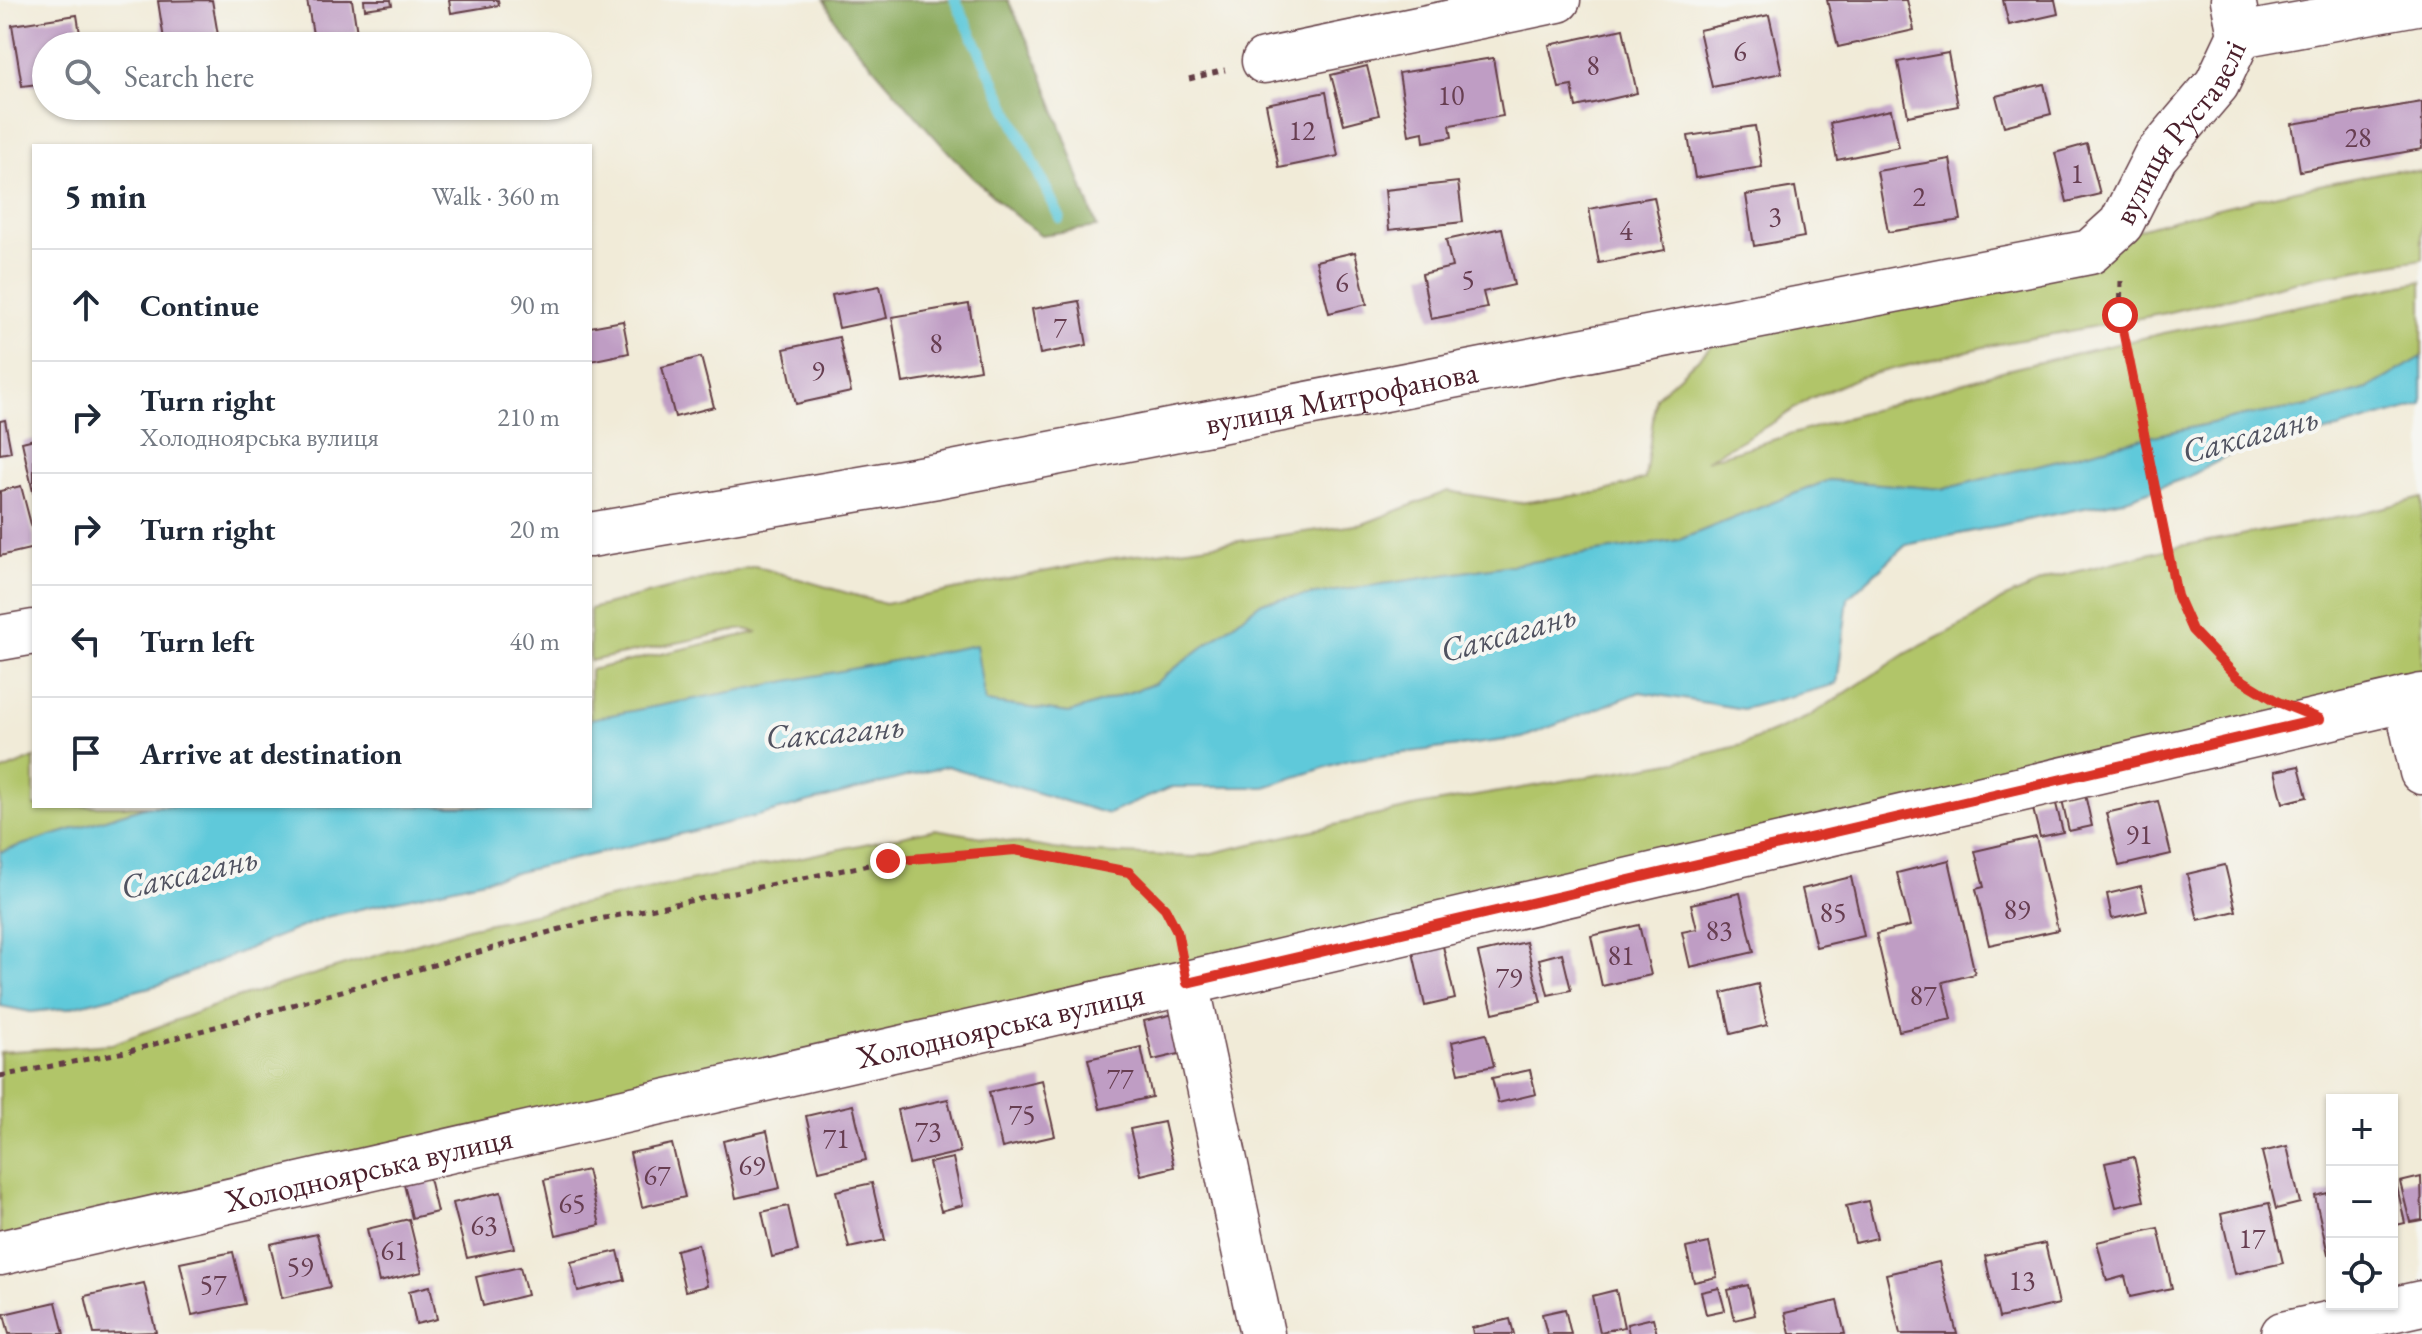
<!DOCTYPE html>
<meta charset="utf-8">
<style>
body{margin:0;font-family:"EB Garamond",serif;background:#f2f2f3;color:#1f2937}
.controls{position:absolute;right:24px;bottom:24px;display:grid;overflow:hidden;border-radius:0px;box-shadow:0 2px 6px #0004}
.controls button{width:72px;height:72px;display:grid;place-items:center;padding:0;border:0;border-bottom:2px solid #e0e1e3;background:#fff;color:#1f2937;font:40px sans-serif}
.stop{position:absolute;width:24px;height:24px;margin:-18px;border:6px solid #d93025;border-radius:50%;background:#fff}
.stop.end{background:#d93025;border-color:#fff;box-shadow:0 2px 8px #0008}
.list{margin:0;padding:0;list-style:none}
h2{display:flex;justify-content:space-between;align-items:center;height:104px;margin:0;padding:0 32px;font-size:34px}
h2 small{font-size:26px;font-weight:400;color:#747a83}
.list li{display:grid;grid-template-columns:52px 1fr auto;gap:24px;align-items:center;box-sizing:border-box;height:112px;padding:0 32px;border-top:2px solid #e0e1e3}
.list b{display:block;font-size:30px;white-space:nowrap}
.list p{margin:0;font-size:26px;white-space:nowrap;color:#747a83}
.list em{font-size:26px;font-style:normal;color:#747a83}
.icon{flex:none;width:44px;height:44px;fill:none;stroke:currentColor;stroke-width:2;stroke-linecap:round;stroke-linejoin:round}
.map{position:relative;flex:none;width:2422px;height:1334px;overflow:hidden}
.search{position:absolute;background:#fff;box-shadow:0 2px 6px #0004;left:32px;top:32px;width:560px;height:88px;display:flex;align-items:center;gap:20px;box-sizing:border-box;padding:0 28px;border-radius:44px;color:#747a83;font-size:30px}
.panel{position:absolute;background:#fff;box-shadow:0 2px 6px #0004;left:32px;top:144px;width:560px;height:664px;border-radius:0px}
.map>svg:first-child{display:block}
.green{fill:#b1c569;stroke:#7e724a;stroke-width:2}
.forest{fill:#8caa5d;stroke:#6b6444;stroke-width:2}
.water{fill:#5fc9da;stroke:#547482;stroke-width:2}
.lines{fill:none;stroke-linecap:round;stroke-linejoin:round}
.stream{stroke:#5fc9da;stroke-width:11}
.building{fill:#bf9dc4}
.minor-casing{stroke:#633e45;stroke-width:47}
.path{stroke:#633e45;stroke-width:5;stroke-dasharray:6 6;stroke-linecap:butt}
.minor{stroke:#fff;stroke-width:44}
.route{stroke:#d93025;stroke-width:10}
.labels{text-anchor:middle;stroke-width:8;stroke-linejoin:round;paint-order:stroke}
.number-label{font-size:28px;fill:#673e51}
.street-label{font-size:32px;fill:#4a1f2b;stroke:#f6f6f2}
.water-label{font-size:34px;font-style:italic;fill:#505260;stroke:#f6f6f2}
</style>
<div class="map">
<svg width="2422" height="1334" viewBox="0 0 2422 1334">
<rect width="100%" height="100%" fill="#f6f6f2"/>
<filter id="ink" filterUnits="userSpaceOnUse"><feTurbulence type="fractalNoise" baseFrequency=".0125" numOctaves="2"/><feDisplacementMap in="SourceGraphic" scale="16" xChannelSelector="R" yChannelSelector="G"/><feConvolveMatrix kernelMatrix="1 2 1 2 8 2 1 2 1" color-interpolation-filters="sRGB"/></filter>
<filter id="wash" filterUnits="userSpaceOnUse"><feTurbulence type="fractalNoise" baseFrequency=".006" numOctaves="4" result="noise"/><feDisplacementMap in="SourceGraphic" scale="32" xChannelSelector="R" yChannelSelector="G"/><feGaussianBlur stdDeviation="1.8" result="paint"/><feColorMatrix in="noise" values="0 0 0 0 0 0 0 0 0 0 0 0 0 0 0 0 0 1.4 0 .05"/><feComposite in="paint" operator="in"/></filter>
<g filter="url(#wash)">
<rect width="100%" height="100%" fill="#f1ebd8"/>
<!-- green -->
<path class="green" d="M2394,170l28,2v87l-102,17 -159,38 -173,32 -128,31 -51,22 -33,22 -70,39 296,-89 162,-38 258,-52v76l-55,32 -58,17 -65,10 -104,23 -196,50 -115,-9 -150,60 -417,62 -108,82 -85,29 -84,-11 -54,-48 -341,65v-49l168,-38 -15,-3 -153,32v-52l165,-43 130,38 222,-45 256,-35 85,-33 71,12 84,-11 42,-13 11,-82 58,-53 402,-108c92,-28 184,-48 278,-66z
M2422,498v198l-2422,557v-201l112,-8 121,-45 234,-71 468,-99 137,23 123,5 223,-51 260,-45 64,-16 66,-28 99,-64 61,-31 33,-22 50,-22 129,-32 173,-31z
M34,758v48h113l-147,46v-80z"/>
<!-- forest -->
<path class="forest" d="M824,0h184l30,63 59,164 -56,8c-75,-52 -139,-138 -201,-206z"/>
<!-- water -->
<path class="water" d="M2422,357v48l-113,32 -50,2 -71,38 -65,23 -217,45 -58,53 -11,86 -94,25 -103,-17 -118,46 -174,22 -83,27h-93l-64,27 -161,-48 -190,50 -431,101 -164,67 -94,24 -37,4 -31,-6v-154l147,-46h443v-87l386,-74 9,57 84,11 85,-29 108,-82 417,-62 150,-60 115,9 196,-50 104,-23 65,-10 58,-17z"/>
<g class="lines">
<!-- stream -->
<path class="stream" d="M955,0l105,218"/>
</g>
<g id="blocks">
<!-- building -->
<path class="building" d="M212,0l7,41 -29,5h-25l-7,-45z
M307,0h45l5,33 -43,7z
M364,0h27l1,5 -27,4z
M449,0h49l1,5 -48,8z
M1827,0h80l7,30 -76,17z
M2003,0h52l3,14 -49,11z
M77,15l5,31h-36v37l-24,3 -10,-61z
M1769,15l13,58 -70,14 -13,-57z
M1623,29l14,64 -61,14 -4,-21 -13,2 -10,-43z
M1948,53l10,53 -50,10 -10,-54z
M1493,58l10,58 -53,9 2,12 -28,5 -1,-10 -14,3 -10,-62z
M1367,66l12,49 -35,9 -13,-49z
M2044,84l7,30 -47,12 -8,-30z
M1326,92l12,64 -59,12 -13,-64z
M2422,102v47l-122,22 -8,-47z
M1891,110l8,37 -62,13 -7,-37z
M1755,126l7,41 -67,11 -7,-42z
M2087,144l13,50 -33,8 -12,-49z
M1950,159l11,61 -73,12 -11,-61z
M1458,182l5,40 -74,8 -4,-40z
M1795,187l9,50 -50,9 -8,-51z
M1654,197l11,53 -66,13 -10,-54z
M1502,228l12,57 -31,7 4,16 -56,11 -9,-45 30,-7 -6,-27z
M1355,252l12,52 -38,9 -13,-52z
M880,286l7,32 -48,10 -7,-33z
M1079,301l8,44 -47,9 -8,-45z
M969,304l11,66 -77,13 -11,-66z
M623,321l6,32 -39,8v-34z
M839,337l12,55 -55,12 -12,-55z
M701,357l13,50 -39,10 -13,-50z
M5,420l6,32 -11,2v-33z
M34,439v52l-1,1 -11,-50z
M21,486l13,50v12l-34,8v-65z
M2299,766l8,31 -24,6 -8,-32z
M2084,790l8,36 -23,5 -8,-36z
M2054,796l9,36 -23,5 -9,-36z
M2158,801l13,53 -52,12 -13,-53z
M2036,837l22,93 -69,15 -13,-56 8,-2 -9,-36z
M1949,860l26,114 -32,8 9,37 -53,12 -23,-97 34,-8 -13,-53z
M2225,865l11,46 -38,9 -11,-46z
M1851,877l13,59 -48,11 -14,-58z
M2141,886l6,25 -35,8 -5,-25z
M1740,893l14,59 -64,15 -8,-35 15,-3 -6,-25z
M1639,925l12,50 -49,11 -11,-50z
M1526,942l15,60 -48,11 -15,-60z
M1443,946l12,53 -30,7 -12,-54z
M1562,953l9,37 -23,5 -9,-36z
M1758,984l9,41 -36,9 -9,-41z
M1174,1014l9,39 -30,7 -9,-39z
M1486,1034l8,32 -35,7 -7,-31z
M1141,1047l11,50 -52,12 -12,-50z
M1530,1070l6,24 -38,9 -6,-25z
M1042,1080l13,56 -53,12 -13,-56z
M948,1099l12,53 -51,12 -12,-54z
M853,1105l13,55 -47,11 -13,-55z
M1164,1122l10,45 -33,8 -11,-46z
M767,1131l13,57 -44,10 -13,-57z
M672,1144l13,53 -43,10 -12,-54z
M2287,1146l13,57 -24,6 -14,-57z
M2134,1157l10,44 -28,6 -11,-44z
M953,1158l10,47 -22,6 -12,-48z
M587,1170l13,55 -44,10 -12,-55z
M428,1174l9,38 -25,6 -9,-38z
M2421,1177l1,43 -12,2 -10,-40z
M2396,1182l9,41 -13,3v-43z
M872,1183l13,57 -36,8 -13,-57z
M501,1192l13,56 -47,10 -14,-55z
M2332,1192v61l-4,1 -13,-58z
M1868,1201l9,37 -22,5 -9,-37z
M2269,1203l14,60 -48,11 -14,-60z
M788,1206l10,45 -26,6 -10,-45z
M409,1219l13,53 -43,10 -12,-53z
M2158,1228l14,60 -42,9 -5,-21 -18,5 -10,-39z
M317,1234l13,53 -48,11 -12,-54z
M1709,1243l8,34 -23,5 -8,-34z
M2045,1243l14,61 -60,14 -14,-62z
M698,1244l9,42 -22,5 -9,-41z
M618,1251l7,29 -47,11 -7,-29z
M233,1252l12,52 -53,11 -12,-52z
M1939,1262l18,72h-57l-14,-60z
M520,1267l7,28 -44,11 -7,-29z
M144,1283l12,49 -62,2 -9,-38z
M1748,1285l7,30 -20,5 -7,-30z
M430,1286l7,33 -21,5 -7,-33z
M1719,1288l6,22 -19,4 -5,-22z
M1616,1290l8,37 -24,5 -8,-36z
M1837,1301l8,33h-55l-5,-21z
M56,1302l8,32h-55l-5,-20z
M1565,1309l6,25h-24l-5,-20z
M1653,1318l4,16h-28l-2,-10z
M1510,1319l4,15h-41l-1,-6z"/>
</g>
</g>
<g filter="url(#ink)">
<use href="#blocks" fill-opacity="0" stroke="#633e45" stroke-width="2"/>
<g class="lines">
<!-- minor casing -->
<g class="minor-casing">
<g id="minor">
<path d="M2240,35l182,-33"/>
<path d="M1264,61l294,-61"/>
<path id="s1" d="M590,535l347,-59 1153,-224 31,-28 34,-67 62,-73 23,-49 -7,-35"/>
<path d="M0,638l34,-6"/>
<path d="M2406,699l16,73"/>
<path d="M1187,983l75,351"/>
<path id="s2" d="M0,1253l1187,-270 1235,-287"/>
<path d="M2283,1334l139,-31"/>
</g>
</g>
<!-- path -->
<path class="path" d="M1189,79l36,-9
M2121,281l-1,34 57,281 15,34 45,47 23,14
M0,1076l130,-25 455,-129 303,-61 127,-11 114,22 36,36 12,23 2,12"/>
<!-- minor -->
<use href="#minor" class="minor"/>
</g>
</g>
<g class="lines" filter="url(#ink)">
<!-- route -->
<path class="route" d="M888,861l127,-11 114,22 36,36 12,23 10,52 1133,-264 -42,-17 -41,-25 -45,-47 -15,-34 -57,-281"/>
</g>
<g class="labels">
<!-- number labels -->
<g class="number-label">
<text x="1740" y="61">6</text>
<text x="1593" y="75">8</text>
<text x="1451" y="105">10</text>
<text x="1302" y="140">12</text>
<text x="2358" y="147">28</text>
<text x="2077" y="183">1</text>
<text x="1919" y="206">2</text>
<text x="1775" y="226">3</text>
<text x="1626" y="240">4</text>
<text x="1468" y="289">5</text>
<text x="1342" y="292">6</text>
<text x="1060" y="337">7</text>
<text x="936" y="353">8</text>
<text x="818" y="380">9</text>
<text x="2139" y="844">91</text>
<text x="2017" y="919">89</text>
<text x="1833" y="922">85</text>
<text x="1719" y="940">83</text>
<text x="1621" y="965">81</text>
<text x="1509" y="987">79</text>
<text x="1923" y="1005">87</text>
<text x="1120" y="1088">77</text>
<text x="1022" y="1124">75</text>
<text x="928" y="1141">73</text>
<text x="836" y="1148">71</text>
<text x="752" y="1175">69</text>
<text x="657" y="1185">67</text>
<text x="572" y="1213">65</text>
<text x="484" y="1235">63</text>
<text x="2252" y="1248">17</text>
<text x="394" y="1260">61</text>
<text x="300" y="1276">59</text>
<text x="2022" y="1290">13</text>
<text x="213" y="1294">57</text>
</g>
<!-- street labels -->
<g class="street-label">
<text dy="11" stroke="none"><textPath href="#s1" startOffset="1678">вулиця Руставелі</textPath></text>
<text dy="11" stroke="none"><textPath href="#s1" startOffset="764">вулиця Митрофанова</textPath></text>
<text dy="11" stroke="none"><textPath href="#s2" startOffset="1026">Холодноярська вулиця</textPath></text>
<text dy="11" stroke="none"><textPath href="#s2" startOffset="378">Холодноярська вулиця</textPath></text>
</g>
<!-- water labels -->
<g class="water-label">
<text transform="translate(2250 434) rotate(-15)" y="12">Саксагань</text>
<text transform="translate(1508 632) rotate(-16)" y="12">Саксагань</text>
<text transform="translate(835 731) rotate(-5)" y="12">Саксагань</text>
<text transform="translate(189 872) rotate(-13)" y="12">Саксагань</text>
</g>
</g>
</svg>
<div class="controls">
<button>+</button>
<button>−</button>
<button><svg class="icon" aria-label="locate" viewBox="0 0 24 24"><circle cx="12" cy="12" r="6"/><path d="M12 2v4M12 18v4M2 12h4M18 12h4"/></svg></button>
</div>
<div class="stop" style="left:2120px;top:315px"></div>
<div class="stop end" style="left:888px;top:861px"></div>
<div class="search"><svg class="icon" aria-label="search" viewBox="0 0 24 24"><circle cx="10" cy="10" r="6"/><path d="M15 15l6 6"/></svg>Search here</div>
<section class="panel">
<h2>5 min<small>Walk · 360 m</small></h2>
<ul class="list">
<li><svg class="icon" aria-label="ahead" viewBox="0 0 24 24"><path d="M12 20V5M6 11l6-6 6 6"/></svg><div><b>Continue</b></div><em>90 m</em></li>
<li><svg class="icon" aria-label="right" viewBox="0 0 24 24"><path d="M7 20v-9h11M14 6l5 5-5 5"/></svg><div><b>Turn right</b><p>Холодноярська вулиця</p></div><em>210 m</em></li>
<li><svg class="icon" aria-label="right" viewBox="0 0 24 24"><path d="M7 20v-9h11M14 6l5 5-5 5"/></svg><div><b>Turn right</b></div><em>20 m</em></li>
<li><svg class="icon" aria-label="left" viewBox="0 0 24 24"><path d="M17 20v-9H6M10 6l-5 5 5 5"/></svg><div><b>Turn left</b></div><em>40 m</em></li>
<li><svg class="icon" aria-label="arrive" viewBox="0 0 24 24"><path d="M6 21V4h12l-3 4 3 4H6"/></svg><div><b>Arrive at destination</b></div></li>
</ul>
</section>
</div>
